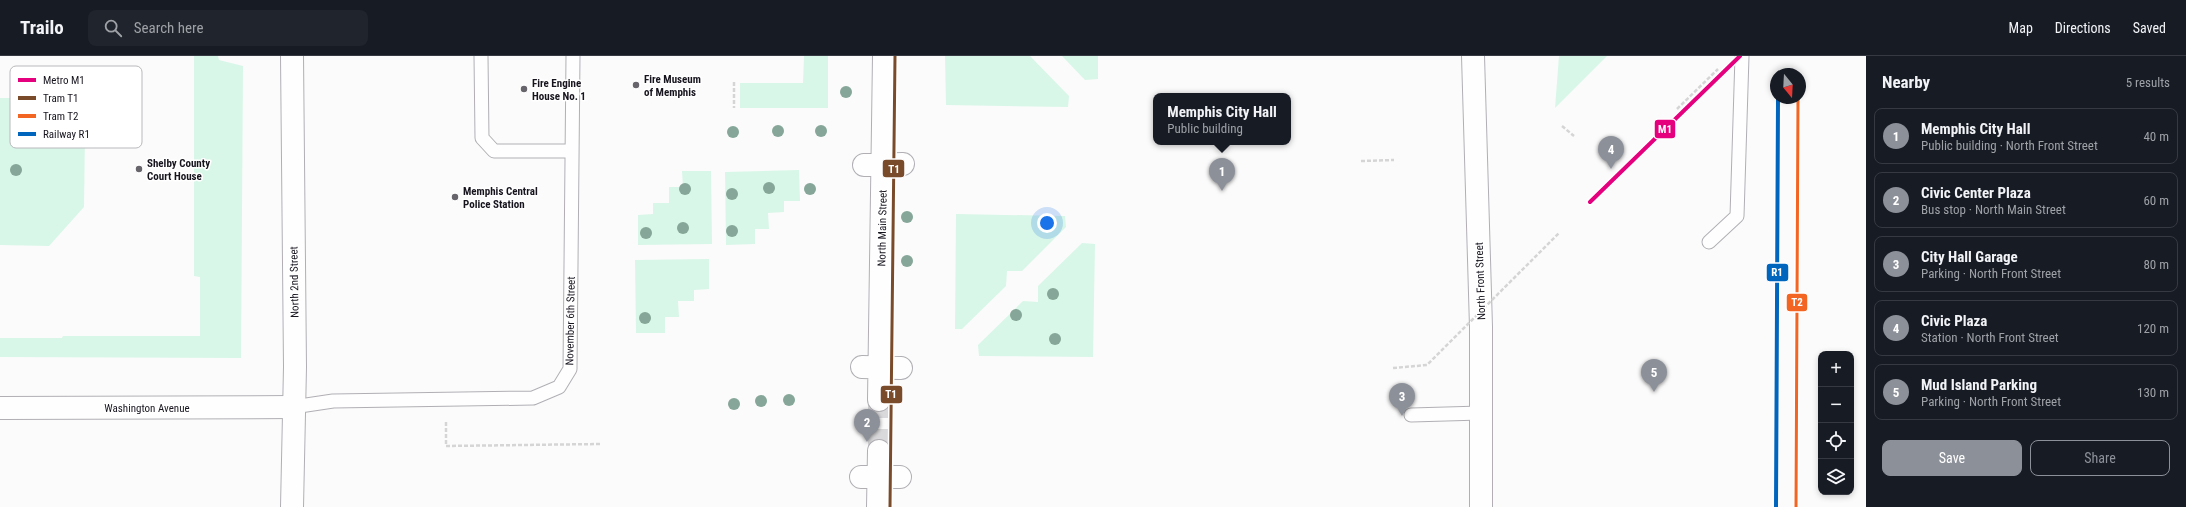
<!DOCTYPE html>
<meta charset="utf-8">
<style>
body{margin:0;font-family:"Roboto Condensed",sans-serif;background:#20242c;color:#f1f3f6}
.controls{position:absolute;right:12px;bottom:12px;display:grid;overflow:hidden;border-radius:8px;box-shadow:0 2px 6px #0003}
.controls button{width:36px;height:36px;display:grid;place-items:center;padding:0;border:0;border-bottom:1px solid #363941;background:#171b24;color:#f1f3f6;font:20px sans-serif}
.compass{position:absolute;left:1770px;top:12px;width:36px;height:36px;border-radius:50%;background:#171b24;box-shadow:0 2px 6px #0003;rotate:162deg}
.you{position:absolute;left:1047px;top:167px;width:14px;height:14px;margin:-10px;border:3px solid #fff;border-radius:50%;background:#1a73e8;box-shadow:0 0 0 6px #1a73e833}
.badge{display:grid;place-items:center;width:26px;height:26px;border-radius:50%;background:#8c9099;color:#fff;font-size:13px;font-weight:700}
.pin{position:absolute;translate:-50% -33px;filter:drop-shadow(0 1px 2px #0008)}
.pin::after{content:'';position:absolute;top:21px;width:14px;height:12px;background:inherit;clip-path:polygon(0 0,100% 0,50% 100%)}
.popup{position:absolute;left:1153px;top:37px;width:138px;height:52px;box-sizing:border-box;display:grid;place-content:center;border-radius:8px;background:#171b24;filter:drop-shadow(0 1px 3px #0005);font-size:13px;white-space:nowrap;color:#9ea1a6}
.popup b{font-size:15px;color:#f1f3f6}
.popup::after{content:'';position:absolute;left:50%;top:100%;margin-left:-8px;border:8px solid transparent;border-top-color:#171b24}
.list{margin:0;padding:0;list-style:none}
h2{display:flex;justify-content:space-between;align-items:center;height:52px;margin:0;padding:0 16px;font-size:17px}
h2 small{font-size:13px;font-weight:400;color:#9ea1a6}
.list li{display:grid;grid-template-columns:26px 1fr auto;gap:12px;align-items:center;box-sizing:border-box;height:56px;margin:0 8px 8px;padding:0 8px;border:1px solid #363941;border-radius:8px}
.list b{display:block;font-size:15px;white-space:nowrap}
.list p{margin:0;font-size:13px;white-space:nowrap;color:#9ea1a6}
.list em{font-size:13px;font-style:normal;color:#9ea1a6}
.actions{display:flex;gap:8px;padding:12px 16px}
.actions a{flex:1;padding:9px 0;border:1px solid #8c9099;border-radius:8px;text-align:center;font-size:14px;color:#8c9099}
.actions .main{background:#8c9099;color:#fff}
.icon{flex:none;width:22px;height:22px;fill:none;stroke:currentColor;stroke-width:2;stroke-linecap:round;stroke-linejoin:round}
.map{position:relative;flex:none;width:1866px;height:451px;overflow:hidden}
header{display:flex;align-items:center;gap:24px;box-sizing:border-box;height:56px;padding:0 20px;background:#171b24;border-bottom:1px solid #363941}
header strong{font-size:19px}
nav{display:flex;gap:22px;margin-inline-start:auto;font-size:14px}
.search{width:280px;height:36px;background:#20242c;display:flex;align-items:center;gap:10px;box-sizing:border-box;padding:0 14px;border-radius:8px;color:#9ea1a6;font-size:15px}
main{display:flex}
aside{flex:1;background:#171b24}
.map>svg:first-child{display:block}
.green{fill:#d8f7e8}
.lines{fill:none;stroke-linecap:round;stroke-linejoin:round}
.street-tunnel{stroke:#d9d8da;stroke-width:22;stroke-dasharray:22 11;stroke-linecap:butt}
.lane-casing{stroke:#b1afb4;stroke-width:15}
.street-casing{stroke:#b1afb4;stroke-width:24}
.secondary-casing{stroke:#b1afb4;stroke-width:24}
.path{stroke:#d5d5d5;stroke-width:2.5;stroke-dasharray:4 2;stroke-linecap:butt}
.lane{stroke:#fefefe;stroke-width:13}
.street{stroke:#fefefe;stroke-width:22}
.secondary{stroke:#fefefe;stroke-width:22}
.rail-casing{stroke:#b9b8ba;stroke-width:4.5}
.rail{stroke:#fff;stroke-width:3;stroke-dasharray:9;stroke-linecap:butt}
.path-bridge{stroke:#d5d5d5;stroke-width:2.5;stroke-dasharray:4 2;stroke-linecap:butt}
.rail-1-casing{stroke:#fff;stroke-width:7}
.rail-1{stroke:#0065bd;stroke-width:4}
.tram-1-casing{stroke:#fff;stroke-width:6}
.tram-2-casing{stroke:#fff;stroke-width:6}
.tram-1{stroke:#7a4b2a;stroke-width:3}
.tram-2{stroke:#f26522;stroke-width:3}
.metro-1-casing{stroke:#fff;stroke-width:7}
.metro-1{stroke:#e5007d;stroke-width:4}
.tree{fill:#85a698}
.poi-dot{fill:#67656b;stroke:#fff;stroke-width:1.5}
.labels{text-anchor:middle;stroke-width:3;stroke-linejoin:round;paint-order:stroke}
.poi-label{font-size:11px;font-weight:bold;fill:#17141e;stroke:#fff;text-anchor:start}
.street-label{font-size:11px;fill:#17141e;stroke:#fff}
.key{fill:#fff;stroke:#b9b8bc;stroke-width:1}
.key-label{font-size:11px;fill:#17141e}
.line-badge{stroke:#fff;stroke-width:1.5}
.badge-label{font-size:11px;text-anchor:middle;font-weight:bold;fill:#fff}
</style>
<header>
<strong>Trailo</strong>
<div class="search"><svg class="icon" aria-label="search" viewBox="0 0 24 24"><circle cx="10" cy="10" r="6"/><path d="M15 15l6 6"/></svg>Search here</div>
<nav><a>Map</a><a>Directions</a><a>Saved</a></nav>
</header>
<main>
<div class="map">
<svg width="1866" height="451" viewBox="0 0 1866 451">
<rect width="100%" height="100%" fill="#fbfbfb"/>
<!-- green -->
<path class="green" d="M194,0h24l1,4 24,6 -2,292 -241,-1v-19h62l1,-2h137v-59l-6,-1z
M804,0h24v52h-88v-25h63z
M945,0h85l39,40 -1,11 -122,-2z
M1062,0h36v23l-13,1z
M1559,0h48l-52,52z
M0,42h50l35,34 -1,75 -35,39 -49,-1z
M799,114l1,31h-16v11l-16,1 1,16h-14v15l-29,1 -1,-73z
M682,115h29l1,73 -74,1v-30l15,-1v-11h16v-16h14z
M956,158l109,2 1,11 -44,44h-15l-1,15 -44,43h-7z
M1082,187l13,1 -2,113 -114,-1 -1,-11 45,-44 15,1v-16z
M709,203v30l-15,1v11h-16l1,16h-14v16h-29l-1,-73z"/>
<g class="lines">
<!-- street-tunnel -->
<path class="street-tunnel" d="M879,395v-51"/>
<!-- lane casing -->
<g class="lane-casing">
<path id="lane" d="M481,0l1,82 12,13h77
M1709,186l28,-26 5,-160
M293,351l40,-6 200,-3 26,-11 11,-18 3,-313
M1411,359l70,-2"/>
</g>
<!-- street casing -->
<g class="street-casing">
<path id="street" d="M864,109l39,-1
M862,311l39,1
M879,344l5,-344
M0,352l293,-1
M861,421h39
M878,451l1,-56"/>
</g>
<!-- secondary casing -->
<g class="secondary-casing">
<path id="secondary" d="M1473,0l8,271v180
M292,451l3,-140 -3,-311"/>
</g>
<!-- path -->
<path class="path" d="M734,26v26
M1677,53l41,-40
M1562,70l12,10
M1361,105l33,-1
M446,366v24l154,-2"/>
<!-- lane -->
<use href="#lane" class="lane"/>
<!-- street -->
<use href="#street" class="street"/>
<!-- secondary -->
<use href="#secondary" class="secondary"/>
<!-- rail casing -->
<g class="rail-casing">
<path id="rail" d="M1590,146l150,-146"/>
</g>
<!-- rail -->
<use href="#rail" class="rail"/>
<!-- path-bridge -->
<path class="path-bridge" d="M1393,312l34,-3 132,-132"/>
<!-- rail-1 casing -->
<g class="rail-1-casing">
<path id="rail-1" d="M1776,451l2,-409"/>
</g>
<!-- rail-1 -->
<use href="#rail-1" class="rail-1"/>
<!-- tram-1 casing -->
<g class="tram-1-casing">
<path id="tram-1" d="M890,451l5,-451"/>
</g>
<!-- tram-2 casing -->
<g class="tram-2-casing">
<path id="tram-2" d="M1796,451l2,-409"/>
</g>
<!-- tram-1 -->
<use href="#tram-1" class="tram-1"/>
<!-- tram-2 -->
<use href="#tram-2" class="tram-2"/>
<!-- metro-1 casing -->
<g class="metro-1-casing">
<path id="metro-1" d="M1590,146l150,-146"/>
</g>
<!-- metro-1 -->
<use href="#metro-1" class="metro-1"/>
</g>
<!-- trees -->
<g class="tree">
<circle cx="846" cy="36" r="6"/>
<circle cx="778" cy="75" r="6"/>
<circle cx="821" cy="75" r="6"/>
<circle cx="733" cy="76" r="6"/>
<circle cx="16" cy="114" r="6"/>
<circle cx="769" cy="132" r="6"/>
<circle cx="685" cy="133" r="6"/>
<circle cx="810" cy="133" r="6"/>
<circle cx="732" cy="138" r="6"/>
<circle cx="907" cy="161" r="6"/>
<circle cx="683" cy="172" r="6"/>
<circle cx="732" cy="175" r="6"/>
<circle cx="646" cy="177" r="6"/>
<circle cx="907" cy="205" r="6"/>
<circle cx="1053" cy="238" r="6"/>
<circle cx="1016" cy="259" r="6"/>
<circle cx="645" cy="262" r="6"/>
<circle cx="1055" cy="283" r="6"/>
<circle cx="789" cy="344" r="6"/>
<circle cx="761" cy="345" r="6"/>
<circle cx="734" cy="348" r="6"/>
</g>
<!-- markers -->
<g class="poi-dot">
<circle cx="636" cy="29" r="4"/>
<circle cx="524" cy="33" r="4"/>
<circle cx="139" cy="113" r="4"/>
<circle cx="455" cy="141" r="4"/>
</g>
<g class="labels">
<!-- poi labels -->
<g class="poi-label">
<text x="644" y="27">Fire Museum<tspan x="644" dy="13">of Memphis</tspan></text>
<text x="532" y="31">Fire Engine<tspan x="532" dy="13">House No. 1</tspan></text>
<text x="147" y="111">Shelby County<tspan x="147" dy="13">Court House</tspan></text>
<text x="463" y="139">Memphis Central<tspan x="463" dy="13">Police Station</tspan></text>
</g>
<!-- street labels -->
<g class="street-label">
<text transform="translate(882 172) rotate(-89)" y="4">North Main Street</text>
<text transform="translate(1480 225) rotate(-92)" y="4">North Front Street</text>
<text transform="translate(294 226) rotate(-91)" y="4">North 2nd Street</text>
<text transform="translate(570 265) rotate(-89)" y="4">November 6th Street</text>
<text x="147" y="356">Washington Avenue</text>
</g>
</g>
<!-- legend -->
<rect x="10" y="10" width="132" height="82" rx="6" class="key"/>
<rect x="18" y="22" width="18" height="4" fill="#e5007d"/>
<rect x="18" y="40" width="18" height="4" fill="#7a4b2a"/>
<rect x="18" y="58" width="18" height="4" fill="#f26522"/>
<rect x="18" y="76" width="18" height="4" fill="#0065bd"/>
<g class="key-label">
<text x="43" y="28">Metro M1</text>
<text x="43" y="46">Tram T1</text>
<text x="43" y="64">Tram T2</text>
<text x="43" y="82">Railway R1</text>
</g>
<g class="line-badge">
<rect x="1654" y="63" width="22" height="20" rx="4" fill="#e5007d"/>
<rect x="882" y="103" width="23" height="19" rx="4" fill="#7a4b2a"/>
<rect x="1766" y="207" width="23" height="19" rx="4" fill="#0065bd"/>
<rect x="1786" y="237" width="22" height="19" rx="4" fill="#f26522"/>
<rect x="880" y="329" width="23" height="19" rx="4" fill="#7a4b2a"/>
</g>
<g class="badge-label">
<text x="1665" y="77">M1</text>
<text x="894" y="117">T1</text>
<text x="1777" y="220">R1</text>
<text x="1797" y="250">T2</text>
<text x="891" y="342">T1</text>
</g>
</svg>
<div class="controls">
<button>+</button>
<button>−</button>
<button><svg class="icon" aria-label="locate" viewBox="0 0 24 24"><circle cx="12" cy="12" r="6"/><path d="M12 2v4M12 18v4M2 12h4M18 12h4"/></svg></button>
<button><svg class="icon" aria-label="layers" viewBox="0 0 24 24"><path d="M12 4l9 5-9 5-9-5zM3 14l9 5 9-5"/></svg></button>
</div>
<svg class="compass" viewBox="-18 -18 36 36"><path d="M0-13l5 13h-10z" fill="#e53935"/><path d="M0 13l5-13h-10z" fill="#9ea1a6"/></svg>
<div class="you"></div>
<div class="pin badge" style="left:1222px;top:135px">1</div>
<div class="popup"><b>Memphis City Hall</b>Public building</div>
<div class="pin badge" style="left:867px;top:386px">2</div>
<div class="pin badge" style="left:1402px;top:360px">3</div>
<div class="pin badge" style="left:1611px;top:113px">4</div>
<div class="pin badge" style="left:1654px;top:336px">5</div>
</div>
<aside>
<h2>Nearby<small>5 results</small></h2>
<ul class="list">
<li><span class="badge">1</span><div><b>Memphis City Hall</b><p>Public building · North Front Street</p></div><em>40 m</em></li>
<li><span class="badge">2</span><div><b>Civic Center Plaza</b><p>Bus stop · North Main Street</p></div><em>60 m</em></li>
<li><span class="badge">3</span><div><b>City Hall Garage</b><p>Parking · North Front Street</p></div><em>80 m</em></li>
<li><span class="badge">4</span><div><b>Civic Plaza</b><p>Station · North Front Street</p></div><em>120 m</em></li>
<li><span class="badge">5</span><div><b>Mud Island Parking</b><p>Parking · North Front Street</p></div><em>130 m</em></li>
</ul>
<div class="actions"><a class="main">Save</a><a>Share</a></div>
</aside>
</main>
